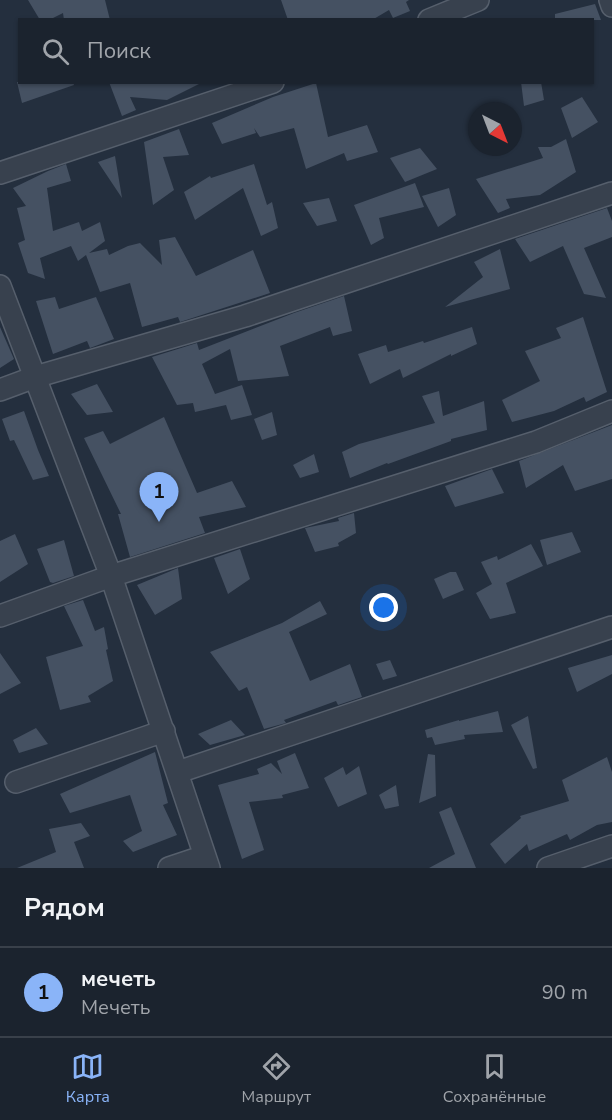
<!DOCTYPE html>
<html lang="ru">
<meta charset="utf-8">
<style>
body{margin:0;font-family:"Nunito Sans",sans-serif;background:#282f3a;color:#f1f3f6}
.compass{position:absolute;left:468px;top:102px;width:54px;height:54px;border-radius:50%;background:#1b232e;box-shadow:0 2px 4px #0004;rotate:138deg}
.you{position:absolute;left:384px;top:608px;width:21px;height:21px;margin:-15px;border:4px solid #fff;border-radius:50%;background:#1a73e8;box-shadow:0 0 0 9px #1a73e833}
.badge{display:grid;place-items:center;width:39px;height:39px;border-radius:50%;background:#8ab4f8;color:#111;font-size:20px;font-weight:700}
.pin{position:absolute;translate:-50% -50px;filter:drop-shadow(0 2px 3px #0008)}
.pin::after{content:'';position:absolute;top:32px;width:21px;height:18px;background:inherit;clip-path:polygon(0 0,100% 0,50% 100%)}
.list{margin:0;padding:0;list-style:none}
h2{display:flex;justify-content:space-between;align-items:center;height:78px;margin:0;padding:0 24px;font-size:26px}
h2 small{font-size:20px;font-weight:400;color:#a0a4aa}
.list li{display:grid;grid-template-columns:39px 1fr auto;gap:18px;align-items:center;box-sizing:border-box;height:90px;padding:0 24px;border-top:2px solid #39404a}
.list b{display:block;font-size:22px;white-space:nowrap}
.list p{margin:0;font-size:20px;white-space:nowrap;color:#a0a4aa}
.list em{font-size:20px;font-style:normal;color:#a0a4aa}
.icon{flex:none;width:33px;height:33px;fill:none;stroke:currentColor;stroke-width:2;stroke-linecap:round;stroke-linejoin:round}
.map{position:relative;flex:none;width:612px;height:868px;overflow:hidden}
.search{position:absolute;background:#1b232e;box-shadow:0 2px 4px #0004;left:18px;right:18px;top:18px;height:66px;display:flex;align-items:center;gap:15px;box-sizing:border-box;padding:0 21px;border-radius:0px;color:#a0a4aa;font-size:22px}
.sheet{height:168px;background:#1b232e}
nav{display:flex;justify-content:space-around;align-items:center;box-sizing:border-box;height:84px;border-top:2px solid #39404a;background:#1b232e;font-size:16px;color:#a0a4aa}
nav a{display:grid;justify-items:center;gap:3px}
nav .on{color:#8ab4f8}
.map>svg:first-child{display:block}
.building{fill:#455162}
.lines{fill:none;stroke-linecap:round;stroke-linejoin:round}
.minor-casing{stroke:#565f6c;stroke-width:24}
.minor{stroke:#38414e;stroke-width:21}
</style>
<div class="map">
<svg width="612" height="868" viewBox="0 0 612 868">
<rect width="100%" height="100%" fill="#242f3e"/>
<!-- building -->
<path class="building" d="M28,0h77l5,20h-46l-1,-7 -14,7h-9z
M281,0h128l-3,2 4,9 -17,7 -4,-8 -17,10h-84z
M595,4l6,16h-46v-6z
M17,82h56l1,3 -52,18z
M109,82h94l-36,18 -37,-3 6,13 -14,6z
M521,82h20l3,18 -20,6z
M316,83l12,54 39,-12 11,27 -31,9 -3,-8 -38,16 -12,-41 -34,9 -6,-9 2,5 -34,11 -10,-21 61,-26z
M582,97l16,25 -26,16 -11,-30z
M179,129l10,26 -26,2 11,33 -21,15 -9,-63z
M566,139l10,33 -36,23 -34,4 4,9 -12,5 -22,-34 67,-21 -5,-11h13z
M420,148l17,21 -32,13 -15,-24z
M115,156l7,42 -24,-36z
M66,164l5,17 -24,7 6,43 26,-9 3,9 18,-9 5,19 -16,12 18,-4 2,6 19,-9 12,-3 22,22 -3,-25 16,-3 21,39 57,-26 17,43 -90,29 -2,-5 -36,10 -12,-44 -30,9 -14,-37 -8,6 -7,-15 -31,12 5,21 -17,-6 -10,-30 7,-3 -8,-32 9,-2 -13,-18 35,-17z
M254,164l13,41 5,-3 6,26 -17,8 -18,-48 -48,32 -11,-28 26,-16 1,2z
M415,183l9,24 -45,11 5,20 -13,7 -17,-40z
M449,188l7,27 -18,12 -16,-31z
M329,198l8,23 -20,5 -14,-23z
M607,208l5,13v16l-28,11 22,50 -22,-4 -21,-48 -33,16 -15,-23z
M500,249l10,40 -65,18 38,-30 -9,-15z
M344,296l8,35 -19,5 -3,-9 -50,19 9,30 -51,5 -8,-32 -28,15 13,30 27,-9 10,30 -21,5 -5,-15 -31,7 -2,-9 -16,2 -25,-48 45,-14 2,7 95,-37z
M55,297l4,12 37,-12 18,42 -24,9 -3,-7 -34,13 -17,-53z
M583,317l24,75 -21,10 -2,-5 -30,14 -42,11 -10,-22 38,-19 -15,-30 36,-13 -5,-10z
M0,327l14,32 -14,9z
M472,327l5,17 -26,12v-2l-48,24 -3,-9 -30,15 -12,-30 28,-9 2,7 35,-11 1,2z
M97,384l16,28 -26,3 -16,-21z
M439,391l4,25 41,-15 3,29 -36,9v2l-63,23 -1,-1 -37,15 -8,-26 17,-8 76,-21 -13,-27z
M24,411l14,39 11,26 -16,4 -19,-40 -4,1 -8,-22z
M272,412l5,23 -15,5 -8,-21z
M164,417l33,76 35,-12 14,26 -47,10 6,16 -75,24 -12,-43h3l-37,-76 19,-7 7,13z
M612,425v54l-37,12 -12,-26 -37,23 -7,-27z
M314,454l5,18 -19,6 -7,-13z
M492,469l12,24 -49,14 -10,-21z
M354,513l2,20 -18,10 1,3 -24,6 -10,-24 34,-7 -1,-3z
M572,532l9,20 -34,13 -7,-25z
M15,534l13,30 -28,18v-41z
M64,540l10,36 -21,7 -3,-1 -13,-33z
M531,544l12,22 -37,17 10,30 -26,6 -14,-26 16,-9 -11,-22 16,-6 1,4z
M240,549l10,30 -22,15 -14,-36z
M178,568l4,31 -27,16 -18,-30z
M450,572h6l8,18 -21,9 -9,-20z
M83,600l12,31 9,-4 4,22 -2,1 7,31 -25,15 3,6 -31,8 -14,-53 37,-11 -19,-40z
M320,601l7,13 -38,18 21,49 40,-17 12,33 -24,8 -2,-4 -52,19 2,3 -22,6 -17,-42 -8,4 -29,-39 72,-29z
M0,653l21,30 -21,11z
M612,655v19l-35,18 -9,-24z
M390,660l7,16 -14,4 -7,-16z
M498,711l5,21 -39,3 1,4 -30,6 -3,-8 -5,1 -2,-8 34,-10v1z
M528,716l9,52 -4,1 -22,-44z
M231,720l14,15 -35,10 -12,-11z
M36,728l12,16 -29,9 -6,-13z
M155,752l13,51 -5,2 14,30 -44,17 -10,-11 19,-10 -12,-36 -60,18 -10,-19z
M295,753l14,35 -27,7 1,3 -34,4 15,48 -22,9 -24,-74 41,-11 -2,-5 14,-6 11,11 -5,-13z
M428,754l7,1 1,41 -17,7z
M607,757l5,15v50l-15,3 -27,15 -3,-6 -38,17 -2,-7 -22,20 -15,-20 31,-26 -1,-2 49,-15 -7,-21z
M359,766l8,28 -29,13 -14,-29 19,-11 3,8z
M396,785l3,21 -14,3 -6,-14z
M451,807l25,61h-47l26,-14 -16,-42z
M81,823l9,13 -16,6 10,26h-67l39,-16 -7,-23z"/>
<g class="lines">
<!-- minor casing -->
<g class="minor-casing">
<path id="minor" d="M610,0l2,6
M429,20l49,-20
M0,173l273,-91
M0,286l111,290 98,292
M0,390l35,-13 210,-61 367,-123
M0,616l111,-40 425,-134 76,-31
M178,772l434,-145
M16,782l148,-51
M169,868l36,-12
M548,868l64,-22"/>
</g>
<!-- minor -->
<use href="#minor" class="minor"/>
</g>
</svg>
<svg class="compass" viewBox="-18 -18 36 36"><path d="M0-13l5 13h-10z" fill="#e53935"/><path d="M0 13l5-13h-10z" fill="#a0a4aa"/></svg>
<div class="you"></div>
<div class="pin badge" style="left:159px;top:522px">1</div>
<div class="search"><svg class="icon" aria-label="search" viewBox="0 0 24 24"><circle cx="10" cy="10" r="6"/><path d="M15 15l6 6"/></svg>Поиск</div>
</div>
<section class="sheet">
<h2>Рядом<small></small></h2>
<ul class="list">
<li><span class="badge">1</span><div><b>мечеть</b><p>Мечеть</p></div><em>90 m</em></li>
</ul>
</section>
<nav>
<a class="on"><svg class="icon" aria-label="map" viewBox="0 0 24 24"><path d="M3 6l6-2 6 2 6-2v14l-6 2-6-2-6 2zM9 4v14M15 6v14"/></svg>Карта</a>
<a><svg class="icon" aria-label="directions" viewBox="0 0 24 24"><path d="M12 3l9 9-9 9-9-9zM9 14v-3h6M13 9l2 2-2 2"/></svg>Маршрут</a>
<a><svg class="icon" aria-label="saved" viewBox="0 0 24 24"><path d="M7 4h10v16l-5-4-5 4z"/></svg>Сохранённые</a>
</nav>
